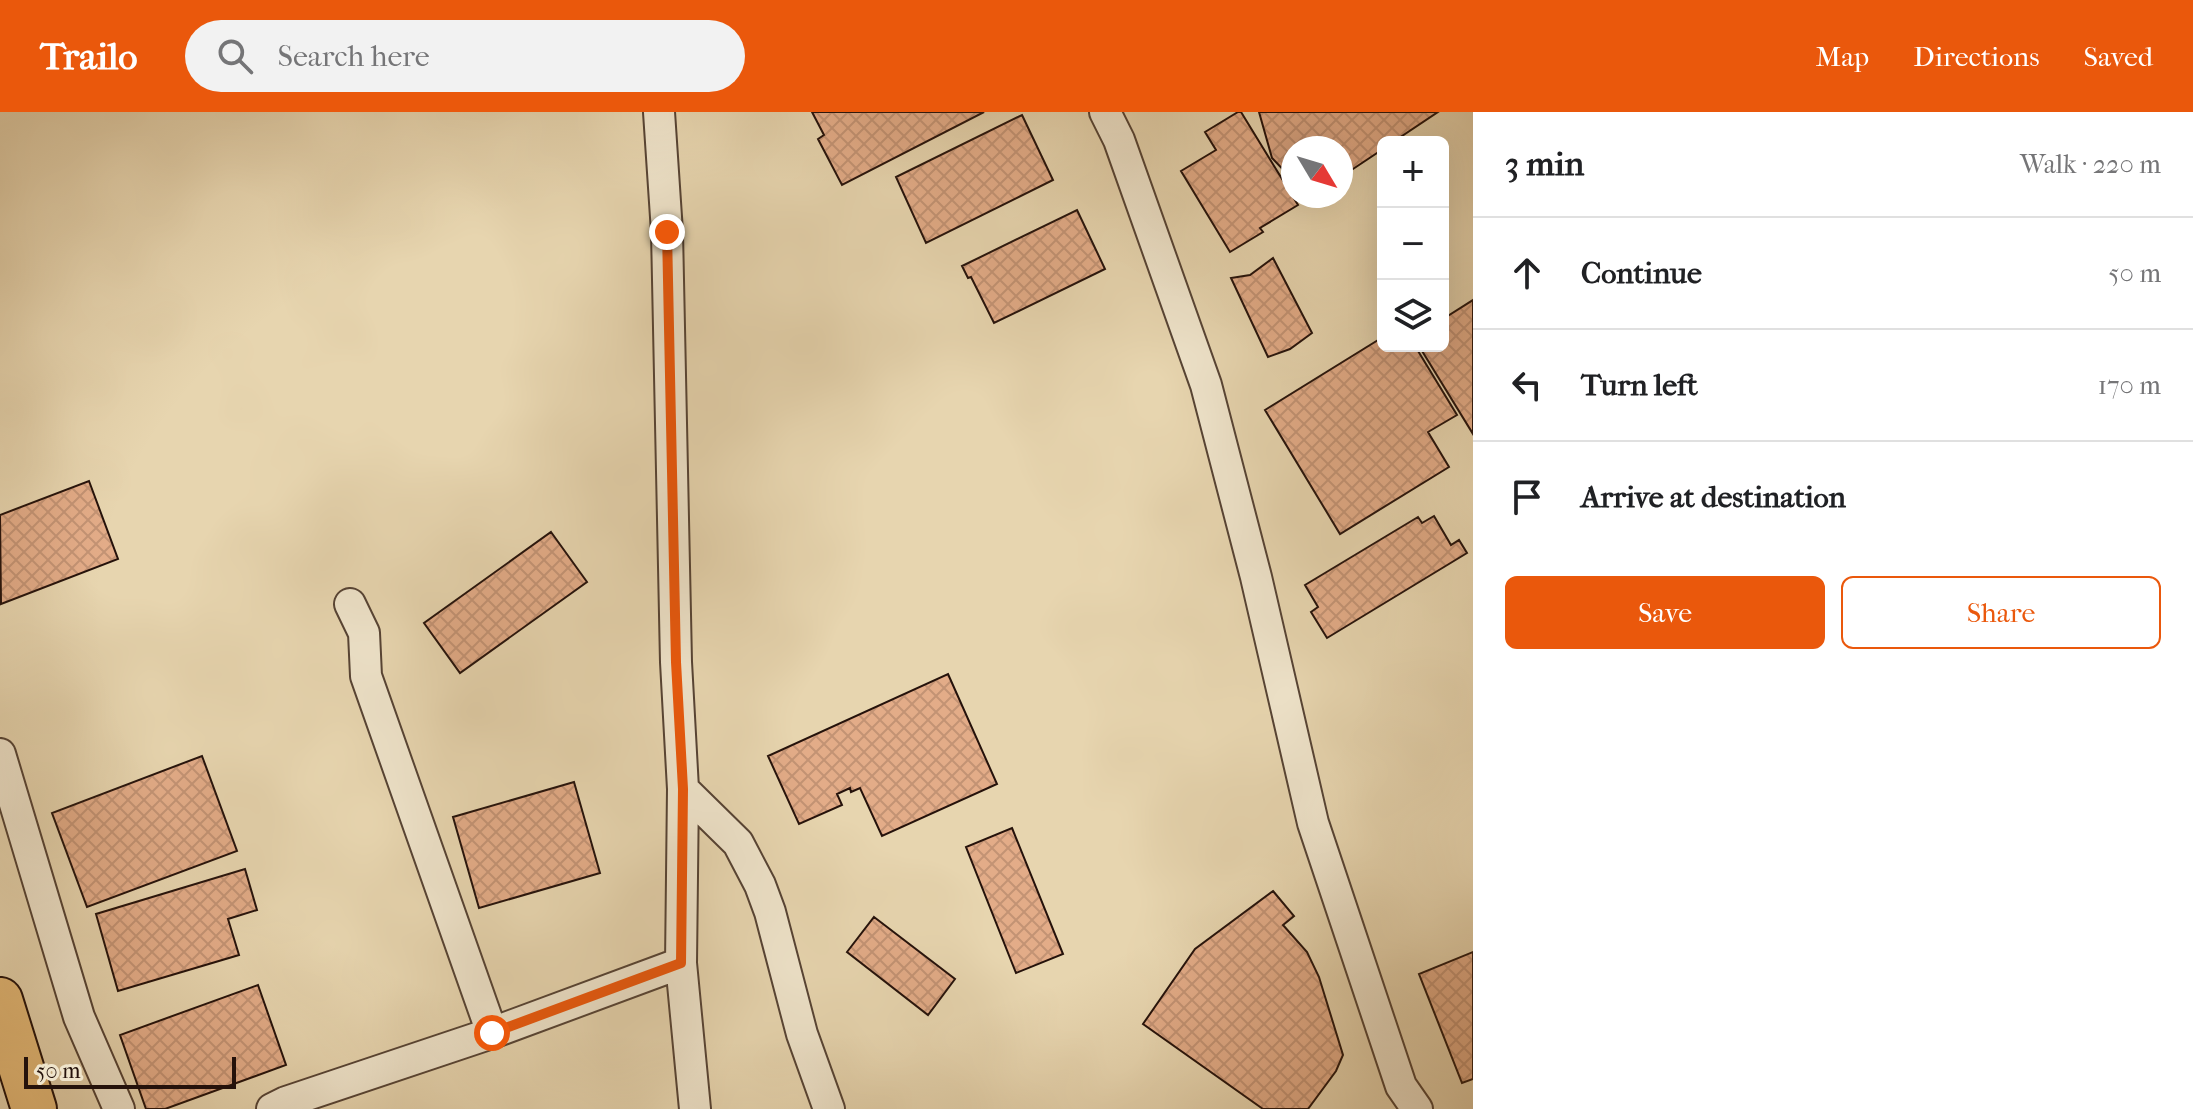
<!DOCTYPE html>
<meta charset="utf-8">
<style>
body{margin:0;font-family:"IM FELL French Canon",serif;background:#f2f2f2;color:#202124}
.controls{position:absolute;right:24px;top:24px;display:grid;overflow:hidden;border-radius:12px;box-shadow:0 8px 32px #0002}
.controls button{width:72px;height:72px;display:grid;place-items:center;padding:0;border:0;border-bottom:2px solid #e0e0e0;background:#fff;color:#202124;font:40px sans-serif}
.compass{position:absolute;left:1281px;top:24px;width:72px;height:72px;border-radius:50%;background:#fff;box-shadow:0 8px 32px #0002;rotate:128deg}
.scale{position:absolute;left:24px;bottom:20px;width:212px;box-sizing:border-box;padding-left:8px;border:4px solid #25120b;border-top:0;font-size:22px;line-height:28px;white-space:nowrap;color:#25120b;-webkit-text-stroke:6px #efe4cb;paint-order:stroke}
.stop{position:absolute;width:24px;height:24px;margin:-18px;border:6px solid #ea580c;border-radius:50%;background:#fff}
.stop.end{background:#ea580c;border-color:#fff;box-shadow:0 2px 8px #0008}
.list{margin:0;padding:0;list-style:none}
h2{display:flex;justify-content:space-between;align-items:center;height:104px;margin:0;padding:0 32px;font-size:34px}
h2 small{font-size:26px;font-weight:400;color:#757577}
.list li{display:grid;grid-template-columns:52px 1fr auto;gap:24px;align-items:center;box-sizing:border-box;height:112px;padding:0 32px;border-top:2px solid #e0e0e0}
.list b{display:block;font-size:30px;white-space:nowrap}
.list em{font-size:26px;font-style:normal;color:#757577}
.actions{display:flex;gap:16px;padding:24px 32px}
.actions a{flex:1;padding:18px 0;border:2px solid #ea580c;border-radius:12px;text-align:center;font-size:28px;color:#ea580c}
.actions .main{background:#ea580c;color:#fff}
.icon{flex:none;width:44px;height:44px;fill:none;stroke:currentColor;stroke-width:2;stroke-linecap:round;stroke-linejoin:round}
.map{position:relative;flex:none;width:1473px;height:997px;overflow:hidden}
header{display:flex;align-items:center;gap:48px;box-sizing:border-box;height:112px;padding:0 40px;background:#ea580c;color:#fff}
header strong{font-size:38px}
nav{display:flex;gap:44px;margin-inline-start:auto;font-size:28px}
.search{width:560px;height:72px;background:#f2f2f2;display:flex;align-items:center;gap:20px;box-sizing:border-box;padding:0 28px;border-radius:44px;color:#757577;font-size:30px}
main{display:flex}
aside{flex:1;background:#fff}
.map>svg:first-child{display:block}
.building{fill:url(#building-cross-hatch);stroke:#25120b;stroke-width:2}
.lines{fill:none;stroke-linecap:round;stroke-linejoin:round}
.minor-casing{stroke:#564334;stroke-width:34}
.primary-casing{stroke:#25120b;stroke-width:48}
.minor{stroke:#efe4cb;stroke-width:30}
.primary{stroke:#e4ba78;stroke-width:44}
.route{stroke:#ea580c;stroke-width:10}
</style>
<header>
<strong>Trailo</strong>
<div class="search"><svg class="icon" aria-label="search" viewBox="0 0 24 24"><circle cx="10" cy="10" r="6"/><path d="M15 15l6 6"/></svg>Search here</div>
<nav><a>Map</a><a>Directions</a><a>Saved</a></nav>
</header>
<main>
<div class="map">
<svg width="1473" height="997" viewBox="0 0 1473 997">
<defs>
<pattern id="building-cross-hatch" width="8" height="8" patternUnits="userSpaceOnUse" patternTransform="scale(2)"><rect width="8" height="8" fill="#e3ac88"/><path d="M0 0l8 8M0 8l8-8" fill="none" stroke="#c39374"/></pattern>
</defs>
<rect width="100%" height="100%" fill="#e7d5af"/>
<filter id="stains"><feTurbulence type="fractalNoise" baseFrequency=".0025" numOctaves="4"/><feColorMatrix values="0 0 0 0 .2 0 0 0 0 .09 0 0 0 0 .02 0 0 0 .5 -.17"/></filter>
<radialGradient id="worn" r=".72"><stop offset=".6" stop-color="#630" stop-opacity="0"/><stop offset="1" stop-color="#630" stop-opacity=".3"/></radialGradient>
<!-- building -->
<path class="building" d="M812,0h172l-142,73 -24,-46 6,-4z
M1238,0h3l57,93 -38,23 3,4 -33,20 -49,-81 35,-21 -11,-18z
M1259,0h179l-45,30h-10v7l-42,28v-29h-48v32l-21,-22z
M1022,3l31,65 -127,63 -30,-66z
M1077,98l28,59 -111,54 -23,-46 -3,1 -6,-12z
M1273,146l39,75 -22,16 -22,8 -37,-79 19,-3z
M1473,188v134l-54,-88h24v-27z
M1383,225v9h32l42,69 -29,17 21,35 -109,67 -75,-124z
M89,369l29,78 -117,45 -1,-89z
M1434,404l17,29 8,-5 8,13 -140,85 -16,-26 7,-5 -13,-22 113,-68 4,6z
M551,420l36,50 -127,91 -36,-50z
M948,562l49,110 -115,52 -22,-48 -9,4 -1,-4 -13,6 5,11 -43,19 -31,-68z
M202,644l35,95 -150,56 -35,-94z
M574,670l26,91 -121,35 -26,-91z
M1012,716l51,126 -47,19 -50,-126z
M245,757l12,41 -29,9 11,36 -121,36 -22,-77z
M1273,779l21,25 -11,9 24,27 12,25 24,78 -7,16 -28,38h-45l-120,-85 52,-75z
M874,805l81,62 -27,36 -81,-63z
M1473,840v127l-11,4 -43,-109z
M258,873l28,80 -121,44h-19l-26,-74z"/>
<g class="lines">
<!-- minor casing -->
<g class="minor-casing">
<path id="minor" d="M659,0l8,120 9,430 7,127 -2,174 14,146
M1105,0l14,28 87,245 50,192 57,246 88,263 16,23
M350,492l14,29 2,43 126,357
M0,642l79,263 40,92
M683,677l55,54 22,42 10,27 32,122 27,75
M272,997l14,-7 206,-69 189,-70"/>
</g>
<!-- primary casing -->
<g class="primary-casing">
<path id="primary" d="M0,888l34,109"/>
</g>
<!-- minor -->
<use href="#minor" class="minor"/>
<!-- primary -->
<use href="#primary" class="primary"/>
</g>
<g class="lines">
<!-- route -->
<path class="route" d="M492,921l189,-70 2,-174 -7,-127 -9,-430"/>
</g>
<rect width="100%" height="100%" filter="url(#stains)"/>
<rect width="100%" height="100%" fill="url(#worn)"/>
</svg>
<div class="controls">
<button>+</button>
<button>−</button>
<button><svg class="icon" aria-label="layers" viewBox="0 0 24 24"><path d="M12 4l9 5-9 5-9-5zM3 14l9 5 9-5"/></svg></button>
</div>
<svg class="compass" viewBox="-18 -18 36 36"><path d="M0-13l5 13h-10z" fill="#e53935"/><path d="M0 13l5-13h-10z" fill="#757577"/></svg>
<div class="scale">50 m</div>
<div class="stop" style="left:492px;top:921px"></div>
<div class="stop end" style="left:667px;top:120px"></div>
</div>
<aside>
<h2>3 min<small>Walk · 220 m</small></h2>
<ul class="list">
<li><svg class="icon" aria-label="ahead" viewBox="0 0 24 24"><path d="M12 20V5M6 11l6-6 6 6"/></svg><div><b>Continue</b></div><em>50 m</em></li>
<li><svg class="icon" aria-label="left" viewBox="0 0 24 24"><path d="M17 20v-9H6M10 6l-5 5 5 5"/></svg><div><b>Turn left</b></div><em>170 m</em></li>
<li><svg class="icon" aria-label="arrive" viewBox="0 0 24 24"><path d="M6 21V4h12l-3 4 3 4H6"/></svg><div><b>Arrive at destination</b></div></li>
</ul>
<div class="actions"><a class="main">Save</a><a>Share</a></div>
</aside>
</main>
